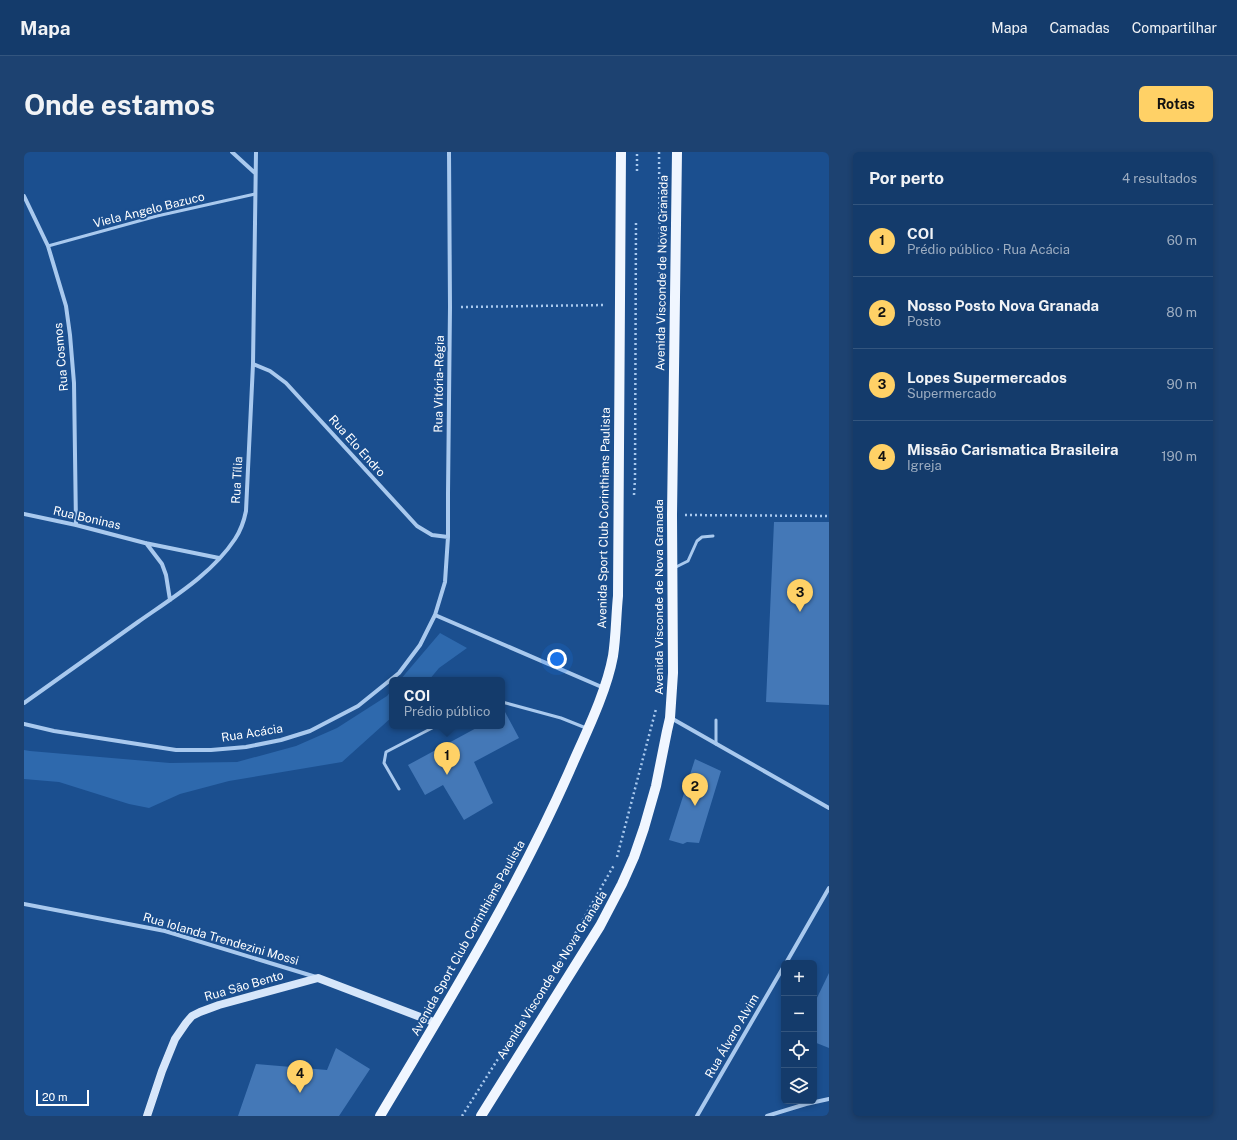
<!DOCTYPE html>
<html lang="pt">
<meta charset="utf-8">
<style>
body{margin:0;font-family:"Public Sans",sans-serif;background:#1d4271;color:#f1f3f6}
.controls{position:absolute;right:12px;bottom:12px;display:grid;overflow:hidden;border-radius:6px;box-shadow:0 2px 6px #0003}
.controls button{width:36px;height:36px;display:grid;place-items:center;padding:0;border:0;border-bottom:1px solid #33557e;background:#143b6b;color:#f1f3f6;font:20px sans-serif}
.scale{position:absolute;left:12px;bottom:10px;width:53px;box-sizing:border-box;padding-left:4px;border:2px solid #fff;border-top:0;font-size:11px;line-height:14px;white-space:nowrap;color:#fff;-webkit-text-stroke:3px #1b4f8f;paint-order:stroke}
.you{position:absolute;left:533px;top:507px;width:14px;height:14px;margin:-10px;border:3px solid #fff;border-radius:50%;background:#1a73e8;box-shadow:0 0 0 6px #1a73e833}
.badge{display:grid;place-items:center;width:26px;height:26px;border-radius:50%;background:#ffd166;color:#111;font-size:13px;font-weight:700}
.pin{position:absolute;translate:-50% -33px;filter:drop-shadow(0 1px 2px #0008)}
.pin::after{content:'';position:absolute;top:21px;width:14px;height:12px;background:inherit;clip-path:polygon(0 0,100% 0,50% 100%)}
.popup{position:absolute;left:365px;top:525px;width:116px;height:52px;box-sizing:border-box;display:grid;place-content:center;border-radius:6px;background:#143b6b;filter:drop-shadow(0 1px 3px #0005);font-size:13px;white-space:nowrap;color:#9dadc1}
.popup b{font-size:15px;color:#f1f3f6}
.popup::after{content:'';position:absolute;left:50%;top:100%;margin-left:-8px;border:8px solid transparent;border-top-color:#143b6b}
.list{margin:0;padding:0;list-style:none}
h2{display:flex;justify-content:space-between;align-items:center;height:52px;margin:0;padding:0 16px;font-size:17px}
h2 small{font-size:13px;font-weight:400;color:#9dadc1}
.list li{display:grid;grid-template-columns:26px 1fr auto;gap:12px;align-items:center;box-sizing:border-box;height:72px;padding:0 16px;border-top:1px solid #33557e}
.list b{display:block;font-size:15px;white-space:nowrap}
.list p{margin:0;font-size:13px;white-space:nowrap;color:#9dadc1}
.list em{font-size:13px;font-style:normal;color:#9dadc1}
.icon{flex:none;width:22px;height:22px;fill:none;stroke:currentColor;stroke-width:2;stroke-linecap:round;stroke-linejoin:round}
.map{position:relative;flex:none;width:805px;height:964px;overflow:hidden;border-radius:6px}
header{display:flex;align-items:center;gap:24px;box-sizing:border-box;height:56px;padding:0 20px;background:#143b6b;border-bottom:1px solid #33557e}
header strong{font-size:19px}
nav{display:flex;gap:22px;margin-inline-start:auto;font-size:14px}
.intro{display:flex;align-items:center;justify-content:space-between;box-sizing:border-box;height:96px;padding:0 24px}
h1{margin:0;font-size:28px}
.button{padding:10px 18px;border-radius:6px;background:#ffd166;color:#111;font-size:14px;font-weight:700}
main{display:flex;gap:24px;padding:0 24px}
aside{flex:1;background:#143b6b;border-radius:6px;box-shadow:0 2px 6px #0003}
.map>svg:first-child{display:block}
.green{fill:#2e69ad}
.building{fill:#4478b7}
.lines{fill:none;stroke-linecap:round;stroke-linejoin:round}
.path{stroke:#a9c9ee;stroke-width:2.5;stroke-dasharray:2 3;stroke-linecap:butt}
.lane{stroke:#a9c9ee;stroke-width:3}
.street{stroke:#a9c9ee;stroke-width:4}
.secondary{stroke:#d6e6fa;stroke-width:8}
.primary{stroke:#f0f6ff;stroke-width:10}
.labels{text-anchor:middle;stroke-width:4;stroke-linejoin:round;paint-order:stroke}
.street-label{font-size:12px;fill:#fff;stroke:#1b4f8f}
</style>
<header>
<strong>Mapa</strong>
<nav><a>Mapa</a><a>Camadas</a><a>Compartilhar</a></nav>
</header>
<div class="intro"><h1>Onde estamos</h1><a class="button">Rotas</a></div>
<main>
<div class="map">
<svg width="805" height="964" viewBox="0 0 805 964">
<rect width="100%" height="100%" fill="#1b4f8f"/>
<!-- green -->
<path class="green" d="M416,481l27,15 -28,20 -10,12h-29z
M368,538v27l-50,45 -113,19 -49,13 -31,14 -20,-4 -70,-22 -35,-3v-29l6,1 140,12 67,-1 59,-16 41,-18 50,-32z"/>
<!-- building -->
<path class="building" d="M750,370h55v183l-63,-3z
M481,560l14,26 -45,24 19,41 -29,17 -21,-35 -18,10 -17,-30 72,-39h22v-12z
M671,607l26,12 -22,72 -12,-1 -4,2 -14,-4z
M805,821v75l-15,-6v-38z
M312,896l34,21 -31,47h-101l18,-52 71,6z"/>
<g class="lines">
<!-- path -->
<path class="path" d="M635,0l1,130
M613,19v-19
M437,155l145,-2
M610,343l1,-16 1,-257
M661,363l144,1
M633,532v-21
M593,705l39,-148
M438,964l97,-154 55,-97"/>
<!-- lane -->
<path class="lane" d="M24,94l109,-30 98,-22
M650,416l14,-7 9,-20 5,-4 11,-1
M478,550l59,16 25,10
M692,592v-24
M375,637l-15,-26 2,-11 50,-26"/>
<!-- street -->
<path class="street" d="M208,0l23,21
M0,44l24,50 18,60 4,29 4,48 2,142
M229,212l17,7 16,12 131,143 15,9 16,2
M0,362l52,11 69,18 74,15
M122,391l16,21 4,11 4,25
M411,463l169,73
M0,551c38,-27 76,-54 114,-81 34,-24 74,-48 97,-83 6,-9 9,-18 11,-28l7,-147 3,-212
M647,566l158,90
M0,572l30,7 122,19h35l35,-3 35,-7 29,-9 48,-25 41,-33 21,-28 15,-30 10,-33 3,-45v-44l2,-186 -1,-155
M0,752l141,27 151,46
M762,811l43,-75
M673,964l87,-150
M743,964l39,-12 23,-5"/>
<!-- secondary -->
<path class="secondary" d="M123,964l15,-45 13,-32 11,-16 6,-7 8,-4 19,-7 99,-27 118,45"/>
<!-- primary -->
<path class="primary" d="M356,964c67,-112 136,-224 189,-344 15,-35 37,-78 44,-116 3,-19 3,-40 5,-60l3,-444
M457,964l119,-190 22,-42 12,-27 10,-29 12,-42 11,-55 3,-13 3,-45 -1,-158 5,-363"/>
</g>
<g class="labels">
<!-- street labels -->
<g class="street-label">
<text transform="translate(125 58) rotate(-14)" y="4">Viela Angelo Bazuco</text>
<text transform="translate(638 121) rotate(-89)" y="4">Avenida Visconde de Nova Granada</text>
<text transform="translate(37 205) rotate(-95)" y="4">Rua Cosmos</text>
<text transform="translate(415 232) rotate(-89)" y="4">Rua Vitória-Régia</text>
<text transform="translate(333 294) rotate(48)" y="4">Rua Elo Endro</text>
<text transform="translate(213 328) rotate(-87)" y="4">Rua Tília</text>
<text transform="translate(63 366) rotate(13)" y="4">Rua Boninas</text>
<text transform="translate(580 366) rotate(-89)" y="4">Avenida Sport Club Corinthians Paulista</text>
<text transform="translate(635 445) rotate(-90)" y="4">Avenida Visconde de Nova Granada</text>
<text transform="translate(228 581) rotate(-9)" y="4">Rua Acácia</text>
<text transform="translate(444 786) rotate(-61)" y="4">Avenida Sport Club Corinthians Paulista</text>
<text transform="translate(197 787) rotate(16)" y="4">Rua Iolanda Trendezini Mossi</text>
<text transform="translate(528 823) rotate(-58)" y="4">Avenida Visconde de Nova Granada</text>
<text transform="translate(220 834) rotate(-16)" y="4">Rua São Bento</text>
<text transform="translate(708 884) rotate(-60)" y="4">Rua Álvaro Alvim</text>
</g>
</g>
</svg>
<div class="controls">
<button>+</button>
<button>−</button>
<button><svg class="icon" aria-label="locate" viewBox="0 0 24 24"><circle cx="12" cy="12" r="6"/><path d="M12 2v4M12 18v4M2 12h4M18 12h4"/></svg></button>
<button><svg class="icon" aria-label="layers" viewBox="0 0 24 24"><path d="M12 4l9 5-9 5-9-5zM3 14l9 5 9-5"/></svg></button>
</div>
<div class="scale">20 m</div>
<div class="you"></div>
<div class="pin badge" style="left:423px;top:623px">1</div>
<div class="popup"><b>COI</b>Prédio público</div>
<div class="pin badge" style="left:671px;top:654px">2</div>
<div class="pin badge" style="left:776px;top:460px">3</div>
<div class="pin badge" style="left:276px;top:941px">4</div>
</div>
<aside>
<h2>Por perto<small>4 resultados</small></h2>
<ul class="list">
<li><span class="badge">1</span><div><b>COI</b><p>Prédio público · Rua Acácia</p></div><em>60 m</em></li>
<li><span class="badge">2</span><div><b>Nosso Posto Nova Granada</b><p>Posto</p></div><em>80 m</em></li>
<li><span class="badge">3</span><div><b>Lopes Supermercados</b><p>Supermercado</p></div><em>90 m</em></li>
<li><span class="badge">4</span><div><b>Missão Carismatica Brasileira</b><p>Igreja</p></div><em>190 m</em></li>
</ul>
</aside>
</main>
